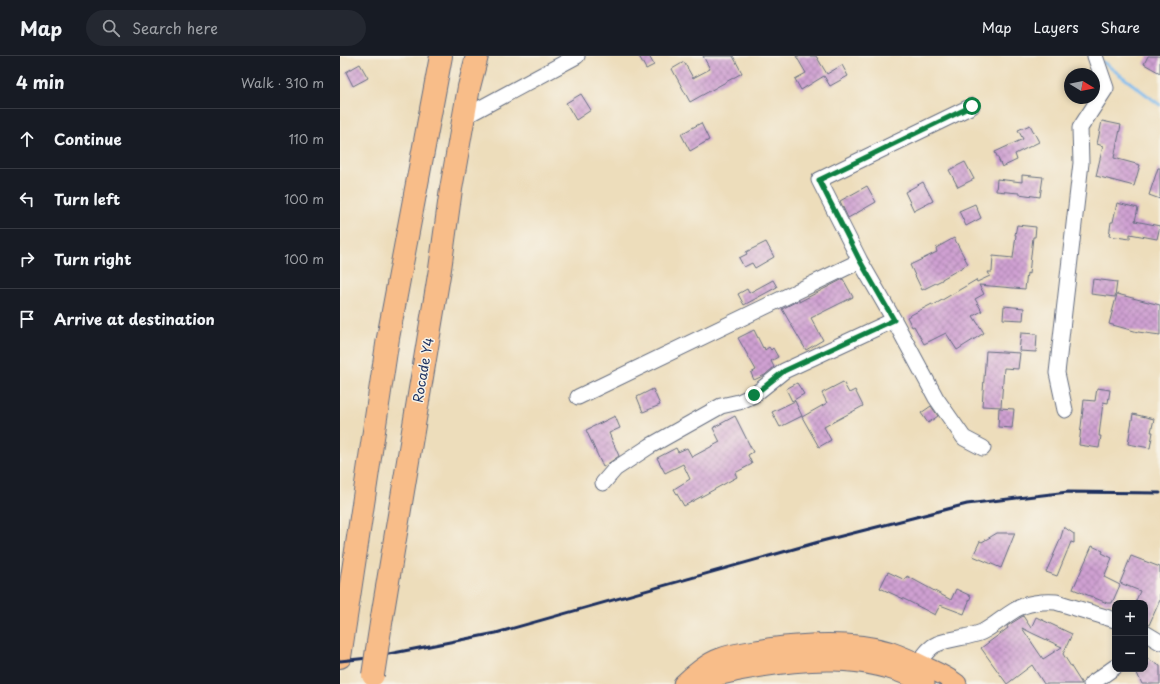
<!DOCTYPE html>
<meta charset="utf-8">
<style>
body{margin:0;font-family:"Playpen Sans",sans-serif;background:#242831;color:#f1f3f6}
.controls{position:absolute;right:12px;bottom:12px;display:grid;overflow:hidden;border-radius:8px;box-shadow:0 2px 6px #0003}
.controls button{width:36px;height:36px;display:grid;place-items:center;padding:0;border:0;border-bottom:1px solid #363941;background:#171b24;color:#f1f3f6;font:20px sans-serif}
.compass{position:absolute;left:724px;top:12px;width:36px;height:36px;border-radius:50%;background:#171b24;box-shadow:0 2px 6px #0003;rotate:100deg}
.stop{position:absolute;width:12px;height:12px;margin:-9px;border:3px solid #0b8043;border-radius:50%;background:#fff}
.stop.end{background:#0b8043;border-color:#fff;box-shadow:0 1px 4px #0008}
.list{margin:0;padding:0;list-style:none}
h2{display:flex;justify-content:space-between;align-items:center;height:52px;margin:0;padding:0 16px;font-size:17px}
h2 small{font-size:13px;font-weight:400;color:#9ea1a6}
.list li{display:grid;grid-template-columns:26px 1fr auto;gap:12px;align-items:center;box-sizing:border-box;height:60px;padding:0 16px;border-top:1px solid #363941}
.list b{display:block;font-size:15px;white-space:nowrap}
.list em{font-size:13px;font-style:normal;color:#9ea1a6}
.icon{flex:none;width:22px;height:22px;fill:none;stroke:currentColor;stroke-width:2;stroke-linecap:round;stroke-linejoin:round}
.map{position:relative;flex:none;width:820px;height:628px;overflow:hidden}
header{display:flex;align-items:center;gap:24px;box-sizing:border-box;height:56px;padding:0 20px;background:#171b24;border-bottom:1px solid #363941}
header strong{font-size:19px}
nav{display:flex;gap:22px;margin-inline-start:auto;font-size:14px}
.search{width:280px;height:36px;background:#242831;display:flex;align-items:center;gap:10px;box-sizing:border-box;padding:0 14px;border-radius:22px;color:#9ea1a6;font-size:15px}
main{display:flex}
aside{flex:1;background:#171b24}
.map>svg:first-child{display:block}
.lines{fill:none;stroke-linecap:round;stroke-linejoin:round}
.stream{stroke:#79b8ed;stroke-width:3}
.building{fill:url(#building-cross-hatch);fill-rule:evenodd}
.minor-casing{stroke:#646c7f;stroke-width:17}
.major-casing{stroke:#646c7f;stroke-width:21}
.highway-casing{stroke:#646c7f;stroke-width:24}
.minor{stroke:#fff;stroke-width:15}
.major{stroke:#f8bd89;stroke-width:19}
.highway{stroke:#f8bd89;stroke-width:22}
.rail{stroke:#1b2f5e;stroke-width:3}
.highway-bridge-casing{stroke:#646c7f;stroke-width:24;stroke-linecap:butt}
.highway-bridge{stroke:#f8bd89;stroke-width:22}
.route{stroke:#0b8043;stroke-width:5}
.labels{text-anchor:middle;stroke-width:3;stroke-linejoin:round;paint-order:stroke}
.street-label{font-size:13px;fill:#1b2f5e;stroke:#f7f3e8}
</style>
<header>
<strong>Map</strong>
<div class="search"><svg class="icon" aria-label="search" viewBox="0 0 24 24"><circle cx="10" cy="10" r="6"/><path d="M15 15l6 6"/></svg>Search here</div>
<nav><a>Map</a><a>Layers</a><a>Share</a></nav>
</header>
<main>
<aside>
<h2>4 min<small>Walk · 310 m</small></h2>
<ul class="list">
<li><svg class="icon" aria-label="ahead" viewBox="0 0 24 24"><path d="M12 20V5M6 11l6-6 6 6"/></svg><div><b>Continue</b></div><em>110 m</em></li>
<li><svg class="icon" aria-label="left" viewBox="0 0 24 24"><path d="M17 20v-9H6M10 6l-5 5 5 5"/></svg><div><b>Turn left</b></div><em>100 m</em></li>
<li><svg class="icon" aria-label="right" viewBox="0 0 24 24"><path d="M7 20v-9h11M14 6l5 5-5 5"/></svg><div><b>Turn right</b></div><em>100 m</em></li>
<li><svg class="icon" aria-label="arrive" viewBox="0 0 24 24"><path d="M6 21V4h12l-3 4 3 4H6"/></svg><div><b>Arrive at destination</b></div></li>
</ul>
</aside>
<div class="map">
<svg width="820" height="628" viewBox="0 0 820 628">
<defs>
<pattern id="building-cross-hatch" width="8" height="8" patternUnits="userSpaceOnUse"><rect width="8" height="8" fill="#cfa0d1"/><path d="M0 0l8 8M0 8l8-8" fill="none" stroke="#a783ad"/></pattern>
</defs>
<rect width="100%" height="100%" fill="#f7f3e8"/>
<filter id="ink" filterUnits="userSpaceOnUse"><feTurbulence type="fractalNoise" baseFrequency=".025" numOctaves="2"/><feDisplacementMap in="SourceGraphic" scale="8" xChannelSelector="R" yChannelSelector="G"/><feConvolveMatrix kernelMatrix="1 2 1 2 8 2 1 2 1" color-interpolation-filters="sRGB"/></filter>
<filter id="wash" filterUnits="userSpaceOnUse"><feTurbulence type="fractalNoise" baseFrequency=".012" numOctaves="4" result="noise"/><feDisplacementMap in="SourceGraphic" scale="16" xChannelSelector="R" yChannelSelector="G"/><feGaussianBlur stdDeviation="0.9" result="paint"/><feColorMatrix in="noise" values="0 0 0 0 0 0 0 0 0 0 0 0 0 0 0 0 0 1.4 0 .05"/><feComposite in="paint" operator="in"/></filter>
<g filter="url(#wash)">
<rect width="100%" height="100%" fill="#edddbb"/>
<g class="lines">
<!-- stream -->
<path class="stream" d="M763,6l57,43"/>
</g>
<g id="blocks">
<!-- building -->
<path class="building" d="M299,0h10l5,9 -8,4z
M363,0h30l9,17 -52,29 -18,-33 12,-7 9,16 17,-9z
M456,0h20l11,18 15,-9 6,11 -18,10 -6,-10 -23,14 -6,-11 11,-6z
M808,0h12v17l-16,-9z
M20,8l8,14 -15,8 -7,-14z
M241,38l10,16 -15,10 -10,-17z
M762,65l19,4 -7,33 26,7 -6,21 -38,-10 7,-30 -6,-2z
M361,67l8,17 -19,11 -9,-17z
M690,69l9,17 -24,12 2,6 -15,7 -7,-15 28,-13 -5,-9z
M625,106l9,17 -16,8 -9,-17z
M818,112h2v31l-11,-4z
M682,119l21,2 -3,20 -21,-3v-1l-23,-2 1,-12 25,3z
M583,126l10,19 -19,10 -9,-19z
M527,130l9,16 -28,16 -8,-17z
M777,147l21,5 -3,13 25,5 -3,13 -27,-5v5l-21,-3 2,-14h2z
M635,148l6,14 -15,8 -7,-15z
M677,169l19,2 -1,10h-2l-4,37 -2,-1 -2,16 -46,-4 5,9 -9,5 7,12 -9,5 11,17 -27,17 -11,-17 -22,11 -10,-18 -2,1 -5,-10 25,-13v2l44,-26 1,2 13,-6 -2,-4h4l1,-16 20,2 3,-23h-1z
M614,182l14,26 -26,15v1l-20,10 -12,-25 27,-13 -1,-4z
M426,186l8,15 -19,11 -3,-5 -8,4 -5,-9 8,-4 -1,-2z
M503,223l10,18 -42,21 12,22 -17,10 -24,-41 17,-9v2z
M753,223l24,3 -2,15 -24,-3z
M433,224l4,7 -33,18 -6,-11 9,-5 2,4z
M777,238l43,11v30l-22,-3 -29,-8z
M664,250l20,2 -1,12 -20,-1z
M414,274l9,18 1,-1 1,3 4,-3 2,3 2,-2 5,9 -7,4 3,6 -9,8 -11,5 -3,-7 5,-3 -18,-32z
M681,277l16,1 -1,18 -17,-1z
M646,295l34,2 -2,16 -14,-1 -3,39 -19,-1z
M503,326l6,11 6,-3 8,16 -39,21 7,13 -12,7 -17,-30 25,-14 -5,-10z
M457,327l7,11 -12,7 -6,-12z
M757,332l13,2 -2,13 -5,-1 -4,34h2l-2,12 -20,-3 5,-45 11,1z
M313,333l7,16 -17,7 -6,-15z
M455,345l7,15 -22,11 -8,-15z
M591,350l7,10 -10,7 -7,-10z
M659,352l15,1 -2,19 -14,-1z
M793,358l21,5 -3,13h2l-3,16 -22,-4z
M275,360l5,12 -11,5 10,23 -16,11 -17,-37z
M395,360l18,36 -5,3 4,9 -17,9 2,4 -53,29 -10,-17 16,-10 -7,-15 -18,9 -8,-15 19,-10 2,4 9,-4 5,9 28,-15 -7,-14z
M724,471l10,7v9l-3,-1 -14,34 -11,-4 14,-32z
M657,477h18l-14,35 -28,-12 7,-15 2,1z
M752,490l11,5 -1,2 10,5 -8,19 16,8 -8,18h-5l-34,-14z
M791,500l29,11v33l-11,25 -4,-1v-21h-10l5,-12 -20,-8z
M548,516l17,8 2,-4 44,24 5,-11 15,7 -7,18 -24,-9 -5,10 -27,-14 -28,-13z
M683,560l8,12 5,-11 36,17 -9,20 19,30h-38l-12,-19 -25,19 -26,-36 27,-20 -1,-2zM682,572l12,6 28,13 -19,12z
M805,601l15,9v18h-18l-7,-15h10z"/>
</g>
</g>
<g filter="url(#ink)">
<use href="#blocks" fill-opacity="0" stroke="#646c7f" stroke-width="1"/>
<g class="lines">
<!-- minor casing -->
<g class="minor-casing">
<path id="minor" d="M632,50l-153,74 41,81 34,59 42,78 28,40 19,10
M124,61l113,-61
M238,341l282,-136
M725,354l-8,-37 24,-210 -1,-35 26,-40 -11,-32
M263,427l12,-14 35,-23 71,-40 18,-4 15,-7 30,-24 110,-51
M805,577l15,9
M578,607c6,-7 11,-16 19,-19 14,-6 31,-6 45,-12 12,-6 21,-15 33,-22 11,-7 28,-9 41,-8l59,18
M751,628l24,-17"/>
</g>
<!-- major casing -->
<g class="major-casing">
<path id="major" d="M343,628c9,-9 25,-22 37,-26 15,-6 32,-7 48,-10 37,-5 85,-8 121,3 11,4 23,9 33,14 12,6 25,11 35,19
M358,628c9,-7 29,-10 41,-13 61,-12 129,-19 186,13"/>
</g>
<!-- highway casing -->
<g class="highway-casing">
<path id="highway" d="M42,561l58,-348 11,-80 18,-102 8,-31
M0,601l48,-319 53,-282"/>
</g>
<!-- minor -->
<use href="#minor" class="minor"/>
<!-- major -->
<use href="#major" class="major"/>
<!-- highway -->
<use href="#highway" class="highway"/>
<!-- rail -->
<path class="rail" d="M0,605l28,-3 128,-25 326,-92 145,-37 101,-12 92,1"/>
<!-- highway-bridge casing -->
<g class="highway-bridge-casing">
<path id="highway-bridge" d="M33,619l9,-58"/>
</g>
<!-- highway-bridge -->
<use href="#highway-bridge" class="highway-bridge"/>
</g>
</g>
<g class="lines" filter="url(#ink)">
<!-- route -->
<path class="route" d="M414,339l30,-24 110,-51 -34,-59 -41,-81 153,-74"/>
</g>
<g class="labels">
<!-- street labels -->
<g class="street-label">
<text transform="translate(83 314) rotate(-80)" y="5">Rocade Y4</text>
</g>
</g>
</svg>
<div class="controls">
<button>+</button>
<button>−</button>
</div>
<svg class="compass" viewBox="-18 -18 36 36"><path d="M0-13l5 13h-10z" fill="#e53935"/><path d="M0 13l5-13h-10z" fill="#9ea1a6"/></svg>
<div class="stop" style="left:632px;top:50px"></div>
<div class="stop end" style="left:414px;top:339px"></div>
</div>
</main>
